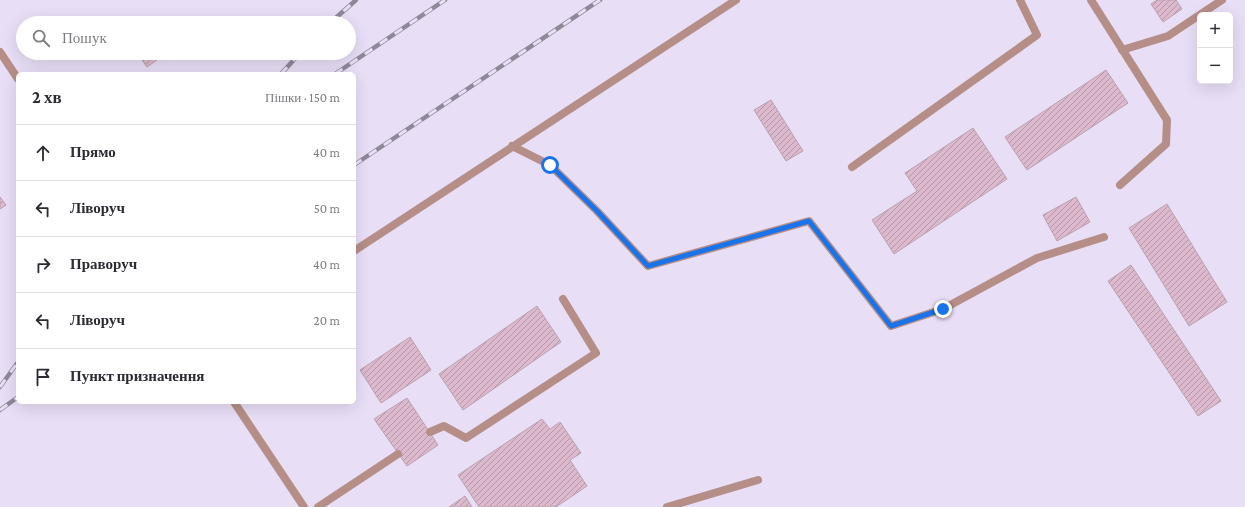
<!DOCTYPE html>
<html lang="uk">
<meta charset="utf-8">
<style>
body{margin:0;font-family:"Crimson Pro",serif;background:#f2f2f3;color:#2b2b33}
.controls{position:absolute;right:12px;top:12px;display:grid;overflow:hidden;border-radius:6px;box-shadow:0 4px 16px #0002}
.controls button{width:36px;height:36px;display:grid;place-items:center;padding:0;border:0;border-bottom:1px solid #e1e1e2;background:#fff;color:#2b2b33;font:20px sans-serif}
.stop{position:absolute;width:12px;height:12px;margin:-9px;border:3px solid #1a73e8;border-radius:50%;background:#fff}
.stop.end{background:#1a73e8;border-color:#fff;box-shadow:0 1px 4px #0008}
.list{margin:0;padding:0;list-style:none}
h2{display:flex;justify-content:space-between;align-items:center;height:52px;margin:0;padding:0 16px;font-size:17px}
h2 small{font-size:13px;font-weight:400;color:#7c7c81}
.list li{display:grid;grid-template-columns:26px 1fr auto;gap:12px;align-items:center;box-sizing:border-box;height:56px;padding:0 16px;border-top:1px solid #e1e1e2}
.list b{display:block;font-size:15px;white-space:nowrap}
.list em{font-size:13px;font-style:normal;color:#7c7c81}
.icon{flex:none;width:22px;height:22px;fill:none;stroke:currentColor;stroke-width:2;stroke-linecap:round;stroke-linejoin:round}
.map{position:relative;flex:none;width:1245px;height:507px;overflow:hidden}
.search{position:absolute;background:#fff;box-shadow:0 4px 16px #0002;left:16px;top:16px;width:340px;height:44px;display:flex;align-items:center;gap:10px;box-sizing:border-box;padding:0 14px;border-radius:22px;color:#7c7c81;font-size:15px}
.panel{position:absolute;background:#fff;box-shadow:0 4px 16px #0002;left:16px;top:72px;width:340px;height:332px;border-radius:6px}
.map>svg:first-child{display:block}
.building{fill:url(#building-hatch);stroke:#baa1af}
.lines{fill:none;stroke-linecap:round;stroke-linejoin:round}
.lane{stroke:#b68e88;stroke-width:8}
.street{stroke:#b68e88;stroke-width:8}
.rail-casing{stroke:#8f8898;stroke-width:4.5}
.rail{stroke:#e8def6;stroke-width:3;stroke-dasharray:9;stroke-linecap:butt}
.route{stroke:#1a73e8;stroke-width:5}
</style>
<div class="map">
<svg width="1245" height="507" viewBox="0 0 1245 507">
<defs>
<pattern id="building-hatch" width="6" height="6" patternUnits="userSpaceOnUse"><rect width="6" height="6" fill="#ddb9cd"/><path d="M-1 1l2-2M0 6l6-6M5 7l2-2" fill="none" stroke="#b497a8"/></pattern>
</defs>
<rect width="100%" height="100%" fill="#e8def6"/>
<!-- building -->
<path class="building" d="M1157,0h19l6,9 -19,13 -12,-18z
M137,53h22l2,4 -14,10z
M1106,70l22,33 -101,67 -22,-33z
M771,100l32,51 -17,10 -32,-51z
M973,128l34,51 -113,75 -22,-34 45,-29 -12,-18z
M0,197l6,8 -6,4z
M1076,197l14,25 -33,19 -14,-26z
M1167,204l60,98 -38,24 -60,-98z
M1131,265l90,136 -23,15 -90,-135z
M537,306l24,36 -98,68 -24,-36z
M410,337l21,33 -50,33 -21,-33z
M407,398l31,47 -31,21 -33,-47z
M542,419l8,10 10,-7 21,31 -11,7 17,26 -31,21h-77l-21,-32z
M465,496l7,11h-23z"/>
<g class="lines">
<!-- lane -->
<path class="lane" d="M1091,0l76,120 -1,24 -46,41
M1122,50l46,-14 54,-36
M512,146l38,19 47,46 51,55 161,-45 82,105 52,-17 94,-51 67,-21
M852,167l185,-132 -17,-35
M354,251l382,-251
M430,432l14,-6 22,12 130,-85 -33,-54
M318,507l80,-53
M667,507l91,-27"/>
<!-- street -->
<path class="street" d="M0,52l18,27
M234,402l70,105"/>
<!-- rail casing -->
<g class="rail-casing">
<path id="rail" d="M330,23l26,-23
M281,74l19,-21
M335,74l110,-74
M354,165l246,-165
M0,387l18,-25
M0,410l18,-13"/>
</g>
<!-- rail -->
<use href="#rail" class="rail"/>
</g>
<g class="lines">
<!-- route -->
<path class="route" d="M550,165l47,46 51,55 161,-45 82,105 52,-17"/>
</g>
</svg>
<div class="controls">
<button>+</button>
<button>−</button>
</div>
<div class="stop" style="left:550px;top:165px"></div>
<div class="stop end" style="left:943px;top:309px"></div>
<div class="search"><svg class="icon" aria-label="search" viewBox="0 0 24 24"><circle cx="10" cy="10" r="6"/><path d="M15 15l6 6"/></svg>Пошук</div>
<section class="panel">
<h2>2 хв<small>Пішки · 150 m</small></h2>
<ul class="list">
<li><svg class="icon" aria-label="ahead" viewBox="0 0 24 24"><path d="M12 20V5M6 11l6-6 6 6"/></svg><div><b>Прямо</b></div><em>40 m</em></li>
<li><svg class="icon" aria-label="left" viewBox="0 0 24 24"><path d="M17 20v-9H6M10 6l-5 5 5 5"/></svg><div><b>Ліворуч</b></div><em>50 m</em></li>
<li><svg class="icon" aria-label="right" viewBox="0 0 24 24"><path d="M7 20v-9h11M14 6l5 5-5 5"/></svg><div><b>Праворуч</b></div><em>40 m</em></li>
<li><svg class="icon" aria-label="left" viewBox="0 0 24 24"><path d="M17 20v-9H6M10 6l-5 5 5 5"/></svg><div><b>Ліворуч</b></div><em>20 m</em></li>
<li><svg class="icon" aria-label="arrive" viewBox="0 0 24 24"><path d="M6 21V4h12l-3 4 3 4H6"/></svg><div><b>Пункт призначення</b></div></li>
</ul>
</section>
</div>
